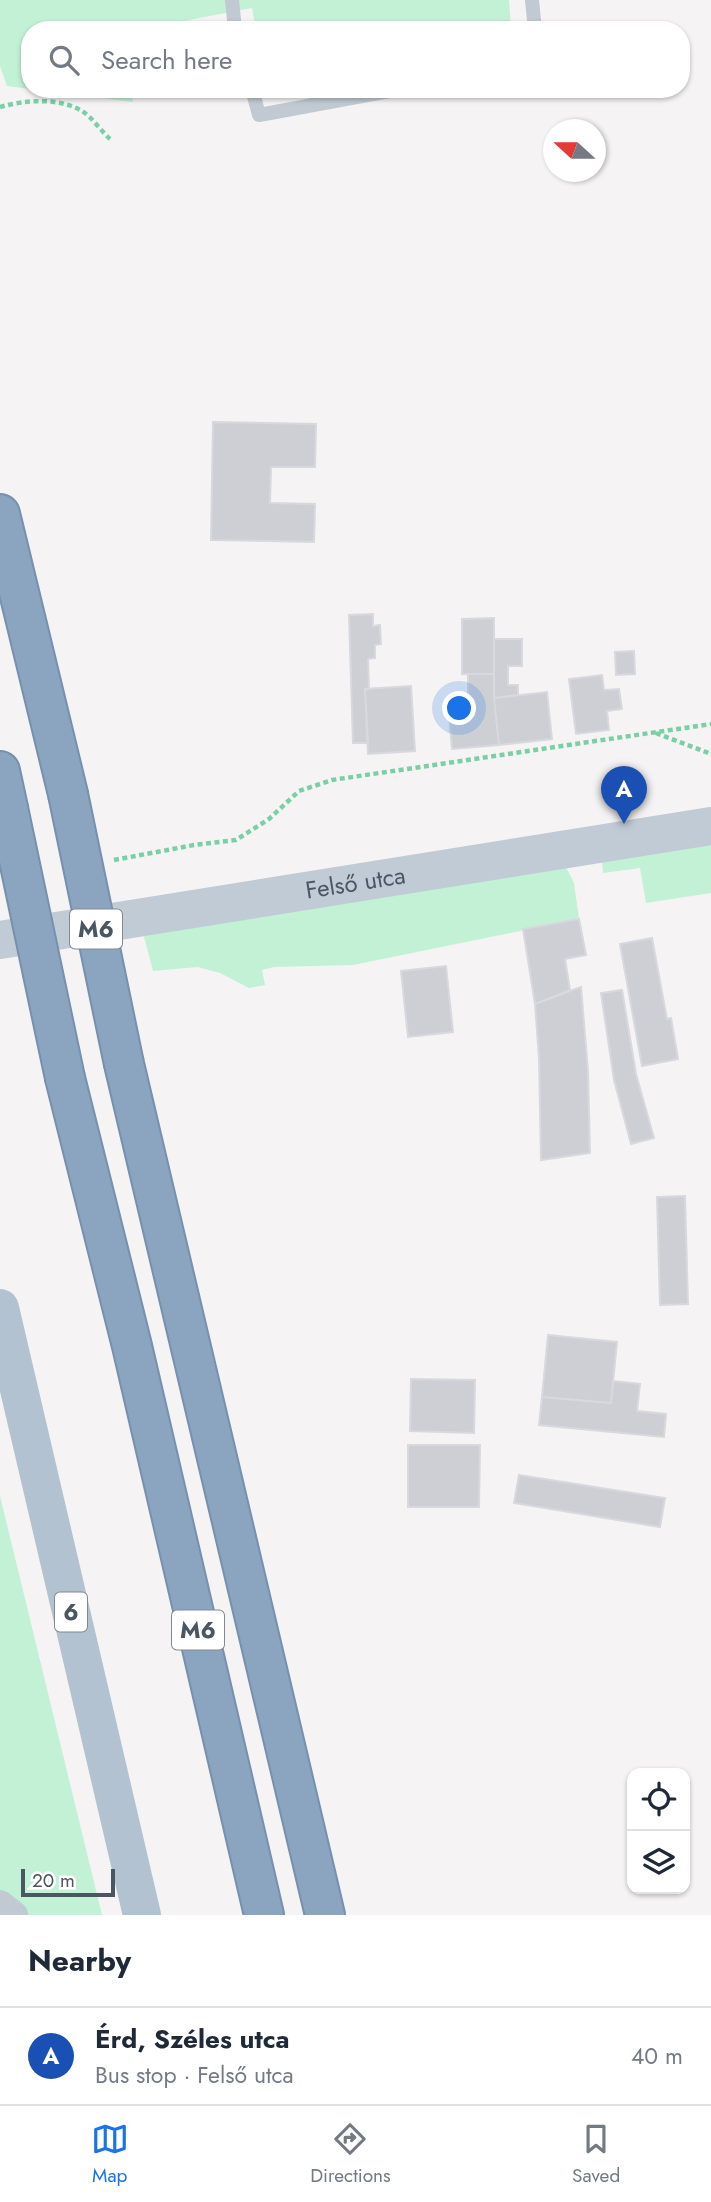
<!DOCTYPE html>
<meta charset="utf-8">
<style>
body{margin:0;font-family:Jost,sans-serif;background:#f6f6f7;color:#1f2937}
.controls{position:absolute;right:21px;bottom:21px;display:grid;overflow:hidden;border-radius:14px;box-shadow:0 2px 5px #0004}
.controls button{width:63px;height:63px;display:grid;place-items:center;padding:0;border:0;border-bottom:2px solid #e0e1e3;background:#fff;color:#1f2937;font:35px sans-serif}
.compass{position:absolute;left:543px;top:119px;width:63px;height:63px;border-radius:50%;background:#fff;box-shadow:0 2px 5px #0004;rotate:291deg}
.scale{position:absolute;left:21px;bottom:18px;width:94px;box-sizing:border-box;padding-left:7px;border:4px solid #4a5661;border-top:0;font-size:19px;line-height:24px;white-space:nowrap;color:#4a5661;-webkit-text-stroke:5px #fff;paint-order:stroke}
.you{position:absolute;left:460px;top:709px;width:24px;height:24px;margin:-18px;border:5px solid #fff;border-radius:50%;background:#1a73e8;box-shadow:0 0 0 10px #1a73e833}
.badge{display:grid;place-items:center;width:46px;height:46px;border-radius:50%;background:#1a73e8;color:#fff;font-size:23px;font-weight:700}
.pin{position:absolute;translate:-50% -58px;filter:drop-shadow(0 2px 4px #0008)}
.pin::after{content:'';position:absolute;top:37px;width:24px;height:21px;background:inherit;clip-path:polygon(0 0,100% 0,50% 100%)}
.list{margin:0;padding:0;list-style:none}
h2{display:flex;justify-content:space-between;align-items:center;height:91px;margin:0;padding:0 28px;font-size:30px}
h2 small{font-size:23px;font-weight:400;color:#747a83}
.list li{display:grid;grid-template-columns:46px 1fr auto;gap:21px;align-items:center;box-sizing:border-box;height:98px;padding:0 28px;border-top:2px solid #e0e1e3}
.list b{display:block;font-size:26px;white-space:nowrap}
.list p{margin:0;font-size:23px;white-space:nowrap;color:#747a83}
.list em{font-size:23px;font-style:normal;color:#747a83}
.icon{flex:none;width:38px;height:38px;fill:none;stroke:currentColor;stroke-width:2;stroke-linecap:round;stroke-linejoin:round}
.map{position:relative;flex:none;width:711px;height:1915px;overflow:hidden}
.search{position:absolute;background:#fff;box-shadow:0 2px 5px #0004;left:21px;right:21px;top:21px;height:77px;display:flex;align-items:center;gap:18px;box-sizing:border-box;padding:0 24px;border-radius:28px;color:#747a83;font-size:26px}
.sheet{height:189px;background:#fff}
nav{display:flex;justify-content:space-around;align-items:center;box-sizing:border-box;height:98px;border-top:2px solid #e0e1e3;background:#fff;font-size:19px;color:#747a83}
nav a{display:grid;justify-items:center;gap:4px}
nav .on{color:#1a73e8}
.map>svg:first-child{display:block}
.green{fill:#c3f1d5}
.building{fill:#cdcfd5;stroke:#d7d9de;stroke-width:2}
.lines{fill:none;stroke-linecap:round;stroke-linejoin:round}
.highway-casing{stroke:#7690ad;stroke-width:42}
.path{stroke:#7ad0a6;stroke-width:4.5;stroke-dasharray:5 3.5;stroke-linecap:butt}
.lane{stroke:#c1cad2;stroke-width:14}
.street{stroke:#c1cad2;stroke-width:28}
.secondary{stroke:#c1cbd6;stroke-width:38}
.primary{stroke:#b3c2d1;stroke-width:38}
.highway{stroke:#8ba5c1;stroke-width:38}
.highway-bridge-casing{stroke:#7690ad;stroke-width:42;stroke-linecap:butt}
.highway-bridge{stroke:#8ba5c1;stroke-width:38}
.labels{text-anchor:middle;stroke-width:7;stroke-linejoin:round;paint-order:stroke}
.shield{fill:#fff;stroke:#808990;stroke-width:2}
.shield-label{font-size:23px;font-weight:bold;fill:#4a5661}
.street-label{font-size:24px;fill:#4a5661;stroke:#fff}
</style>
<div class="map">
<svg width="711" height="1915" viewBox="0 0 711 1915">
<rect width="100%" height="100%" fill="#f5f3f3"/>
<!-- green -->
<path class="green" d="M0,0h509l2,30h-255l-4,-22 -116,22h-106v59l-23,-3 -7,-20z
M34,89h97l2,13z
M711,842v51l-65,10 -6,-35 -37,5 -1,-13z
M565,865l9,18 5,36 -226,46 -79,2 -12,3 3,15 -16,3 -29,-15 -22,-6 -45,4 -10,-38z
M0,1496l102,419h-102z"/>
<!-- building -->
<path class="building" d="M213,422l103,2 -1,43h-44l-1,36 45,1 -1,38 -103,-2z
M373,614v12l7,-1 1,19 -6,1v13l-7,1 1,30h-4l3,54h-15l-4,-128z
M494,618v56h-32v-55z
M494,639h28v27h-14v19h10v10l-24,3z
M634,651l1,23 -19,1 -1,-23z
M468,674h26v24l5,47 -47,4 -4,-46 20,-2z
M602,675l2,15 15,-1 3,20 -15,2 2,19 -33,4 -7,-55z
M411,686l4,65 -47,3 -3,-65z
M547,692l5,47 -53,6 -5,-47z
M579,919l7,36 -21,4 5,31 -35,14 -12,-75z
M652,938l15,81 4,-1 7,41 -36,7 -22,-122z
M446,966l7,66 -45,5 -7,-66z
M581,987l7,84 2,82 -49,7 -2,-102 -4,-54z
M622,990l14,84 18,64 -23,6 -17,-64 -13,-87z
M685,1196l3,108 -28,1 -3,-108z
M548,1335l69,7 -6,61 -69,-6z
M411,1379l64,1 -1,53 -64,-2z
M613,1381l27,3 -3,27 29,3 -2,23 -125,-12 3,-28 69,6z
M408,1445h72l-1,62h-71z
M519,1475l146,23 -5,29 -146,-24z"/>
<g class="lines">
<!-- highway casing -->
<g class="highway-casing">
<path id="highway" d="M0,514l68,280
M0,771l8,37
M124,1064l201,851
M65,1078l67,268 132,569"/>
</g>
<!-- path -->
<path class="path" d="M0,107c25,-7 58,-10 82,4 10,6 19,20 28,28
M656,733l55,21
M114,860l80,-15 42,-5 33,-21 30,-28 33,-11 379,-56"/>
<!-- lane -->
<path class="lane" d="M232,0l3,30
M532,0l3,30
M252,89l7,26 141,-26"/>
<!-- street -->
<path class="street" d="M0,1904l14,11"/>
<!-- secondary -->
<path class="secondary" id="s1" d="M0,940l711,-114"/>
<!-- primary -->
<path class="primary" d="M0,1308l142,607"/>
<!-- highway -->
<use href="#highway" class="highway"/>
<!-- highway-bridge casing -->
<g class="highway-bridge-casing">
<path id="highway-bridge" d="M68,794l56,270
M8,808l57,270"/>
</g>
<!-- highway-bridge -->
<use href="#highway-bridge" class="highway-bridge"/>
</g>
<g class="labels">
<!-- shield labels -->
<g class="shield">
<rect x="70" y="909.5" width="52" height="39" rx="5"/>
<rect x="55" y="1592.5" width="32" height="39" rx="5"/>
<rect x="172" y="1610.5" width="52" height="39" rx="5"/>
</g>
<g class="shield-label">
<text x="96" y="937">M6</text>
<text x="71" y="1620">6</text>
<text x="198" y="1638">M6</text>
</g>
<!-- street labels -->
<g class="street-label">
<text dy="8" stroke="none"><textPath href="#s1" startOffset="360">Felső utca</textPath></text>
</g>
</g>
</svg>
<div class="controls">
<button><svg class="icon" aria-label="locate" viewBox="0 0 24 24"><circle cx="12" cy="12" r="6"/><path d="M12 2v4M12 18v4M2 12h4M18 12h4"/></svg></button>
<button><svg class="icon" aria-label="layers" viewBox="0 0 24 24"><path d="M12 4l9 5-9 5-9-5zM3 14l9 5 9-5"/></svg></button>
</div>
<svg class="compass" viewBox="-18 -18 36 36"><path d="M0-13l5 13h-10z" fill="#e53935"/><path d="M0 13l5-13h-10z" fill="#747a83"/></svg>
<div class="scale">20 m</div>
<div class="you"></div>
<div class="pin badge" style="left:624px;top:824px;background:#1a4fb4">A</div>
<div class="search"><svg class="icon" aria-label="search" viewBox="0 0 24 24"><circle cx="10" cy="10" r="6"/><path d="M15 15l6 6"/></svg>Search here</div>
</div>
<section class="sheet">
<h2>Nearby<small></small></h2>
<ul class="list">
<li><span class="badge" style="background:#1a4fb4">A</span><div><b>Érd, Széles utca</b><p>Bus stop · Felső utca</p></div><em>40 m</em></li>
</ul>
</section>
<nav>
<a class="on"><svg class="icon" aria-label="map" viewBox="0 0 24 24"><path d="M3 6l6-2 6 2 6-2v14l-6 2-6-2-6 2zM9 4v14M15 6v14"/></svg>Map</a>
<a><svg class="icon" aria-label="directions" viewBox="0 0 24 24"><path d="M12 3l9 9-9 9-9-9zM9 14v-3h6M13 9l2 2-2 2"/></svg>Directions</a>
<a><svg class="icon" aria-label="saved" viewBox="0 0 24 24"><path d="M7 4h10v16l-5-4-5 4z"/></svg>Saved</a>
</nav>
